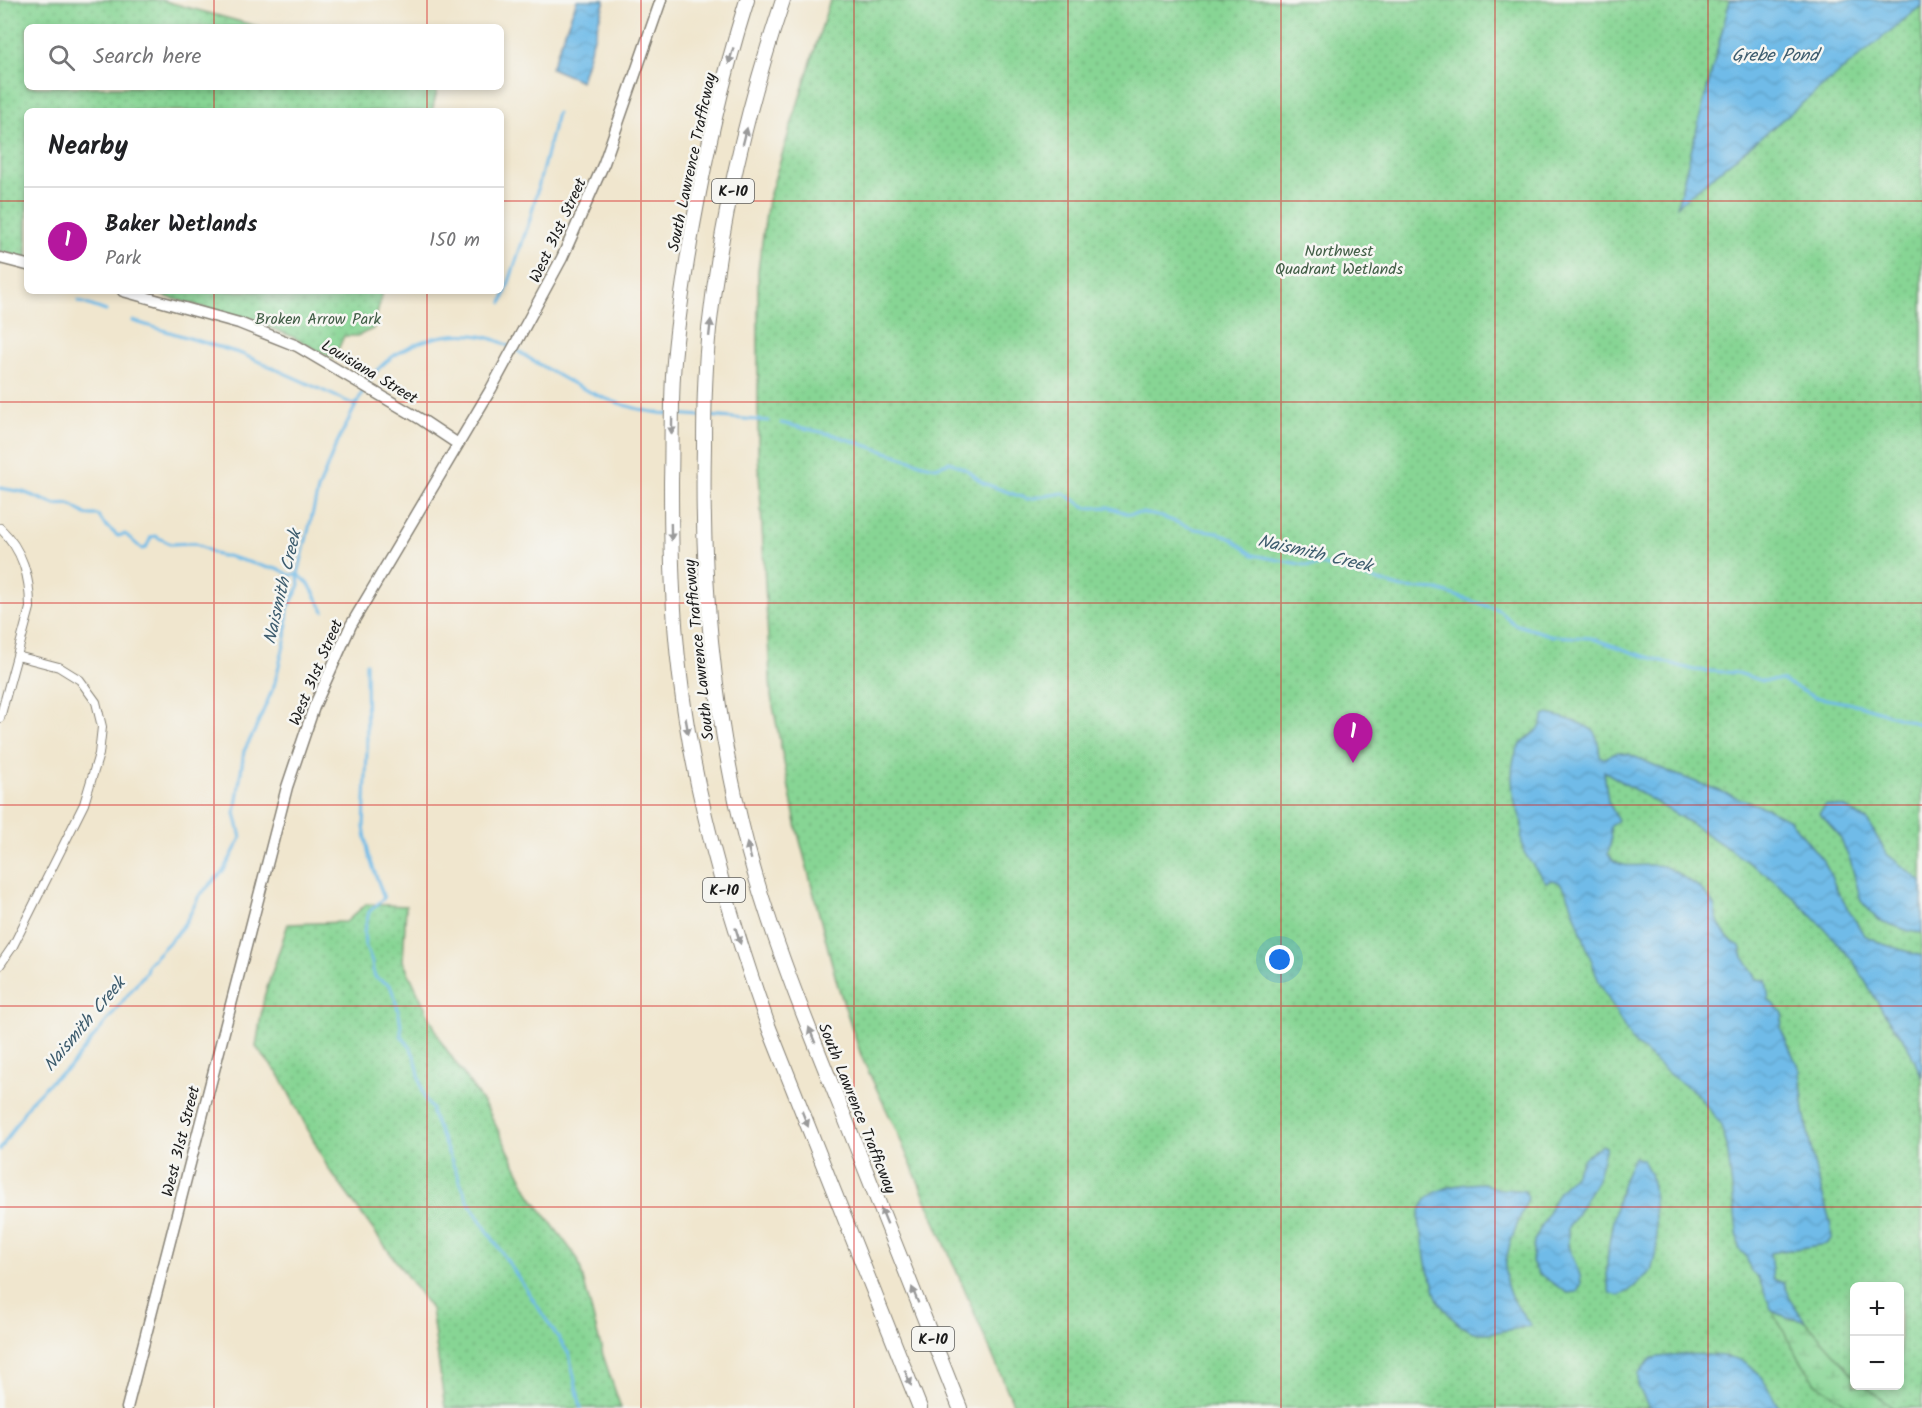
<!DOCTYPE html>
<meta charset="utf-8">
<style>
body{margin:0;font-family:Kalam,sans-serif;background:#f2f2f2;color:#202124}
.controls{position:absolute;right:18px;bottom:18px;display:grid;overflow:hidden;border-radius:9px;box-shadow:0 3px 9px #0003}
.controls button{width:54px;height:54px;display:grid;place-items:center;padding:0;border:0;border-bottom:2px solid #e0e0e0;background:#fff;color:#202124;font:30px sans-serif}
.you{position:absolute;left:1280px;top:960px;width:21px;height:21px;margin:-15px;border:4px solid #fff;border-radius:50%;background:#1a73e8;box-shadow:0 0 0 9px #1a73e833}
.badge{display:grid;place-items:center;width:39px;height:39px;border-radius:50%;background:#b5179e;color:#fff;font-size:20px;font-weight:700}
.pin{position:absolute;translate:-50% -50px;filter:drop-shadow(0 2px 3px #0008)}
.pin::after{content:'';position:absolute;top:32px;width:21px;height:18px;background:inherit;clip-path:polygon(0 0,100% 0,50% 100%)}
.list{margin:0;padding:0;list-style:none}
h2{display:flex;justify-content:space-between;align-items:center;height:78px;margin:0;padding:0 24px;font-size:26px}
h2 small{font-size:20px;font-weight:400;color:#757577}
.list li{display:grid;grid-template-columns:39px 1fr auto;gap:18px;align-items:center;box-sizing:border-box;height:108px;padding:0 24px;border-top:2px solid #e0e0e0}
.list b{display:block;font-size:22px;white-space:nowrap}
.list p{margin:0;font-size:20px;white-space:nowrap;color:#757577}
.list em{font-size:20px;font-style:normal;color:#757577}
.icon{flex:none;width:33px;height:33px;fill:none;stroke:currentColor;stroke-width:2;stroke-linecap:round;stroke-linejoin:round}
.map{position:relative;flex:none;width:1922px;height:1408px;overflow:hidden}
.search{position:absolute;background:#fff;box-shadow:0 3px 9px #0003;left:24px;top:24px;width:480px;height:66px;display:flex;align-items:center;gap:15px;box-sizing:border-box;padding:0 21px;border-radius:9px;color:#757577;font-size:22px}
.panel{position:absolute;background:#fff;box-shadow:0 3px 9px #0003;left:24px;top:108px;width:480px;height:186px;border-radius:9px}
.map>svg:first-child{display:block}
.green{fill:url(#green-dots);stroke:#527858;stroke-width:1.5;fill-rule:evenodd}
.wetland{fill:url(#wetland-marsh);stroke:#527858;stroke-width:1.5}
.water{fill:url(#water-waves);stroke:#466c82;stroke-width:1.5}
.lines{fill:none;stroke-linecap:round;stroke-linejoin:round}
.stream{stroke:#6fbbe8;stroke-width:3}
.minor-casing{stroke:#868175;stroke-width:10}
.secondary-casing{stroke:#868175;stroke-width:13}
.motorway-casing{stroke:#868175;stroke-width:16}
.minor{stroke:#fff;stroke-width:8}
.secondary{stroke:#fff;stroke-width:10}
.motorway{stroke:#fff;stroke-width:14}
.oneway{fill:#999}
.grid{fill:none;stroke:#d62828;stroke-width:1.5;stroke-opacity:0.55}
.labels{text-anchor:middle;stroke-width:5;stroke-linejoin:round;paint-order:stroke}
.shield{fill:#f6f6f2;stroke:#5d5d5c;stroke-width:1.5}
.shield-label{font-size:15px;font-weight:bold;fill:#1c1c1c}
.street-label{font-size:16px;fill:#1c1c1c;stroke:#f6f6f2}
.park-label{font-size:16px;fill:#415d46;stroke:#f6f6f2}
.water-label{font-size:18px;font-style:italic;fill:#3d5c6e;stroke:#f6f6f2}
</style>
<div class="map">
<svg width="1922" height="1408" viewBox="0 0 1922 1408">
<defs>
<pattern id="green-dots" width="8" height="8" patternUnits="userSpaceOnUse" patternTransform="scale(1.5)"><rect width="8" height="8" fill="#87d594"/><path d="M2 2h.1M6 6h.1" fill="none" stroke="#74b67f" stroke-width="1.8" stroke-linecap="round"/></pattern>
<pattern id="wetland-marsh" width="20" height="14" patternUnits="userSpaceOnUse" patternTransform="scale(1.5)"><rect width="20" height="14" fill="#87d594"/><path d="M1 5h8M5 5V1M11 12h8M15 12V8" fill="none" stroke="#74b67f"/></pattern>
<pattern id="water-waves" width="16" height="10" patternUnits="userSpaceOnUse" patternTransform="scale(1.5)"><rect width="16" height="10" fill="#6fbbe8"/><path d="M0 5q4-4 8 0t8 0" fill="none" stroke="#60a0c6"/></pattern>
</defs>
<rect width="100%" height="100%" fill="#f6f6f2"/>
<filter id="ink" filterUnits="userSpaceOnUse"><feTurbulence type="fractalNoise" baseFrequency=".0167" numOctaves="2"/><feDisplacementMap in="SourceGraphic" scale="12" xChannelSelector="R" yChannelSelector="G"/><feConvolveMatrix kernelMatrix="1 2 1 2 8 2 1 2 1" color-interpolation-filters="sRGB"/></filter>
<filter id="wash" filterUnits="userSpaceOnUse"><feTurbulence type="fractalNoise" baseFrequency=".008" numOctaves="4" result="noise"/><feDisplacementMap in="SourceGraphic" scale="24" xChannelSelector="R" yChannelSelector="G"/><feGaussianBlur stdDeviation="1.35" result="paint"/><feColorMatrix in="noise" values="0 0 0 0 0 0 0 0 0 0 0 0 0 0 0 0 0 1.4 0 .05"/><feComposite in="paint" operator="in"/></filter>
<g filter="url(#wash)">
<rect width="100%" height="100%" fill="#f0e6ce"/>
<!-- green -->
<path class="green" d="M0,0h161l99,27h-233v60h411l-6,24h-405v148l-27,-7z
M830,0h1092v1408h-907l-118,-276 -35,-74 -25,-75 -40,-154 -26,-133 -13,-244v-182l10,-70zM1854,1286h46v100h-46z
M147,291h236l-10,38 -16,7h-13l-10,23 -43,-23 -30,-12z
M366,904l40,2 -3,55 39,82 46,67 43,86 47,63 25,96 18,53h-176l-14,-99 -103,-141 -48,-92 -24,-29 8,-50 24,-73 58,-2z"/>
<!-- wetland -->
<path class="wetland" d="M1773,1311l14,6 18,4 49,55v10h11l28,22h-40l-38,-26 -24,-37z"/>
<!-- water -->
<path class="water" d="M577,0h28l-24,81 -30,-13z
M1730,0h192v5l-245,201z
M1548,714c10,2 40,10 46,18 5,7 5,17 6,25l5,1 13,-6 13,3 41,18 96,36 22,11 35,43 13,29 26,43 19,9 39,12v122l-16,-36 -17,-21 -36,-60 -30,-34 -28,-28 -28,-24 -77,-52 -86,-52 4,30 10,19 -8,7 1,14 -3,13c12,19 34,8 55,12 9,3 20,11 28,16 8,4 18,15 23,23 2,4 1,9 3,13 4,12 12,23 23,28l3,11 14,22 9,1 3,20 14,13 -2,16 19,42 4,41 11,56 15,53 2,17 -6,6 -56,9 3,26 11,4 8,19 13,19 -18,-4 -15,-6 -14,-34 -7,-5 -5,-16 -7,-7 -12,-103 -7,-23 -24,-30 -26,-18 -38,-34 -33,-59 -32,-90 -7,-9 -8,-3 -6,2c-7,-9 -16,-19 -22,-30 -4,-9 -2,-18 -2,-27 0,-7 -5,-15 -7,-22 -4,-16 -5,-40 3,-55 7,-13 25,-15 25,-31z
M1826,805l18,2 23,13 20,34 35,28v51l-13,-2 -31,-11 -17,-19 -10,-38 -12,-28 -20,-22z
M1602,1145l4,2 -9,33 -29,48v18l12,29 1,10 -4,7 -10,1 -29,-20 -6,-11 2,-21 25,-50 15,-16 10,-17z
M1634,1157l9,3 7,13 3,14 4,62 -6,22 -22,20 -10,5 -9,-3c-10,-30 8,-108 24,-136z
M1484,1183c15,9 25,5 41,8l3,7c-10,26 -30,63 -20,91 4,13 15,25 23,36 -8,3 -15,4 -23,5 -29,6 -43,5 -62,-19 -8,-9 -13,-18 -12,-29 -9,-12 -9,-26 -11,-41 -1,-7 -4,-16 -4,-23 2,-32 41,-34 65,-35z
M1683,1354c18,1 46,0 62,8 16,9 26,31 34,46h-130l-11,-22v-13l14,-15z"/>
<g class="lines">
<!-- stream -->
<path class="stream" d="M78,301l28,10
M502,303l28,-84 27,-106
M133,321l109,33 113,51
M516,350c47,30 96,59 153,64
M367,384c26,-45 100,-64 143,-37
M675,414l27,2
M708,416l61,5
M781,423l53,12 89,29 13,3 14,-5 17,8 16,13 44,16 36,-6 24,15 21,-1 21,7 14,-1 19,4 33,12 22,3 15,7 21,16 57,11 15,-1 77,23 36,2 61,20 15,14 39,12 38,2 46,16 57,16 44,3 25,8 18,-1 33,17 45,8 63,20
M0,488l23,4 33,13 13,-1 18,11h11l6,9 14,12 7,-2 17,15 4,-1 5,-11 4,-1 16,8 23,-1 26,13h7l42,12h8l13,7 8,-1 11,10 15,27
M366,663l1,87 -3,77 5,29 15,42 -15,14 -5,20 1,13 7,17 1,10 3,6 14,7c6,15 12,35 11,51 4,5 9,9 11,15 10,19 5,43 20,58v5l37,89 100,151 12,54
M0,1150l30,-48 23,-23 17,-12 76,-95 2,-8 28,-29 11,-15 12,-24 25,-26 17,-32 -6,-25 9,-62 10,-19 20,-46 12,-49 2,-29 11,-21 -1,-13 20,-84 17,-43 29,-58"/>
</g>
</g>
<g filter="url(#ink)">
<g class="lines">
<!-- minor casing -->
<g class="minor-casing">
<path id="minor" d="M0,528c23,22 30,49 30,80l-30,110
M0,965l13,-19 71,-142 15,-50 3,-27 -6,-25 -16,-22 -21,-13 -42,-11"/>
</g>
<!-- secondary casing -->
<g class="secondary-casing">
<path id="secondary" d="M0,258l27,7
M123,291l116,32 58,23 125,74 36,24
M127,1408l160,-621 27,-80 37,-82 140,-236 71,-131 42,-95 57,-163"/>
</g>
<!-- motorway casing -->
<g class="motorway-casing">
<path id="motorway" d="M747,0c-27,86 -46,173 -60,261 -6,38 -12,77 -14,115 -2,35 -1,71 -2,106 0,65 1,130 9,194 14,120 48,238 89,352l151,380
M783,0c-35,105 -62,219 -74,329 -4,39 -5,78 -5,117 -3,135 9,269 43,400 24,90 59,176 94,262 39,100 79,200 119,300"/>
</g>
<!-- minor -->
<use href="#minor" class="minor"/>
<!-- secondary -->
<use href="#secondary" class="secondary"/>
<!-- motorway -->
<use href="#motorway" class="motorway"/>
</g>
<!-- one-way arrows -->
<defs><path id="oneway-solid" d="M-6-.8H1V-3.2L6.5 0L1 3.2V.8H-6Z" transform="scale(1.5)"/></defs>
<g class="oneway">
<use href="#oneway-solid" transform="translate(731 56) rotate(106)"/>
<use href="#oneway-solid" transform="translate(745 136) rotate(-76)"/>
<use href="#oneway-solid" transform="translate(710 328) rotate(-84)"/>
<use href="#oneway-solid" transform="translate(672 426) rotate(91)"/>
<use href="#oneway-solid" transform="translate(671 532) rotate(89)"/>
<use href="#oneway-solid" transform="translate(687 726) rotate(80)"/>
<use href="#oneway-solid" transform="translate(749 851) rotate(-105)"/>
<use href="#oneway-solid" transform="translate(738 936) rotate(73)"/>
<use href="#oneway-solid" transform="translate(812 1035) rotate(-112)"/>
<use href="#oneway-solid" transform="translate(805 1119) rotate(68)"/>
<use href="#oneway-solid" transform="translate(884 1216) rotate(-112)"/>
<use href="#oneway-solid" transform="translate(915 1295) rotate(-112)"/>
<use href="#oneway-solid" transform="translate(908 1378) rotate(68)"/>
</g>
</g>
<!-- grid -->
<path class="grid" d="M214,0v27M427,0v27M641,0v1408M854,0v1408M1068,0v1408M1281,0v1408M1495,0v1408M1708,0v1408M214,87v24M427,87v24M0,201h27M501,201h1421M214,291v1117M427,291v1117M0,402h1922M0,603h1922M0,805h1922M0,1006h1922M0,1207h1922"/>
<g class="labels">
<!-- shield labels -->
<g class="shield">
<rect x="712" y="179" width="42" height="24" rx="4.5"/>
<rect x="703" y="878" width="42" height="24" rx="4.5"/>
<rect x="912" y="1327" width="42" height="24" rx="4.5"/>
</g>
<g class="shield-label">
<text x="733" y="196">K-10</text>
<text x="724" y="895">K-10</text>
<text x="933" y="1344">K-10</text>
</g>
<!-- street labels -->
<g class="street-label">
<text transform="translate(691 162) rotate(-78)" y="6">South Lawrence Trafficway</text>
<text transform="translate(557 230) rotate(-65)" y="6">West 31st Street</text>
<text transform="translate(370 371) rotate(31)" y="6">Louisiana Street</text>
<text transform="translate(698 650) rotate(-96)" y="6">South Lawrence Trafficway</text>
<text transform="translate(315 672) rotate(-67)" y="6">West 31st Street</text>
<text transform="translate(858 1108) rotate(68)" y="6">South Lawrence Trafficway</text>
<text transform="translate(180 1141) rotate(-76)" y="6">West 31st Street</text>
</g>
<!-- park labels -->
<g class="park-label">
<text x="1339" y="256">Northwest<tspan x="1339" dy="18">Quadrant Wetlands</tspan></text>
<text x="318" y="324">Broken Arrow Park</text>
</g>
<!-- water labels -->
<g class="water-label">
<text x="1775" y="61">Grebe Pond</text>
<text transform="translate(1315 553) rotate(13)" y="6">Naismith Creek</text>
<text transform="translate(282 587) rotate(-77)" y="6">Naismith Creek</text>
<text transform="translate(84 1024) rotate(-50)" y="6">Naismith Creek</text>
</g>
</g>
</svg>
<div class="controls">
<button>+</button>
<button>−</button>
</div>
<div class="you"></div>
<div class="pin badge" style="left:1353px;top:763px">1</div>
<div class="search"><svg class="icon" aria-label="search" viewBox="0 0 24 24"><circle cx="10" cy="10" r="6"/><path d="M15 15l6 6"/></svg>Search here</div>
<section class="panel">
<h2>Nearby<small></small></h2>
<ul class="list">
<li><span class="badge">1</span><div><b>Baker Wetlands</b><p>Park</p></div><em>150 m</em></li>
</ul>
</section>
</div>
